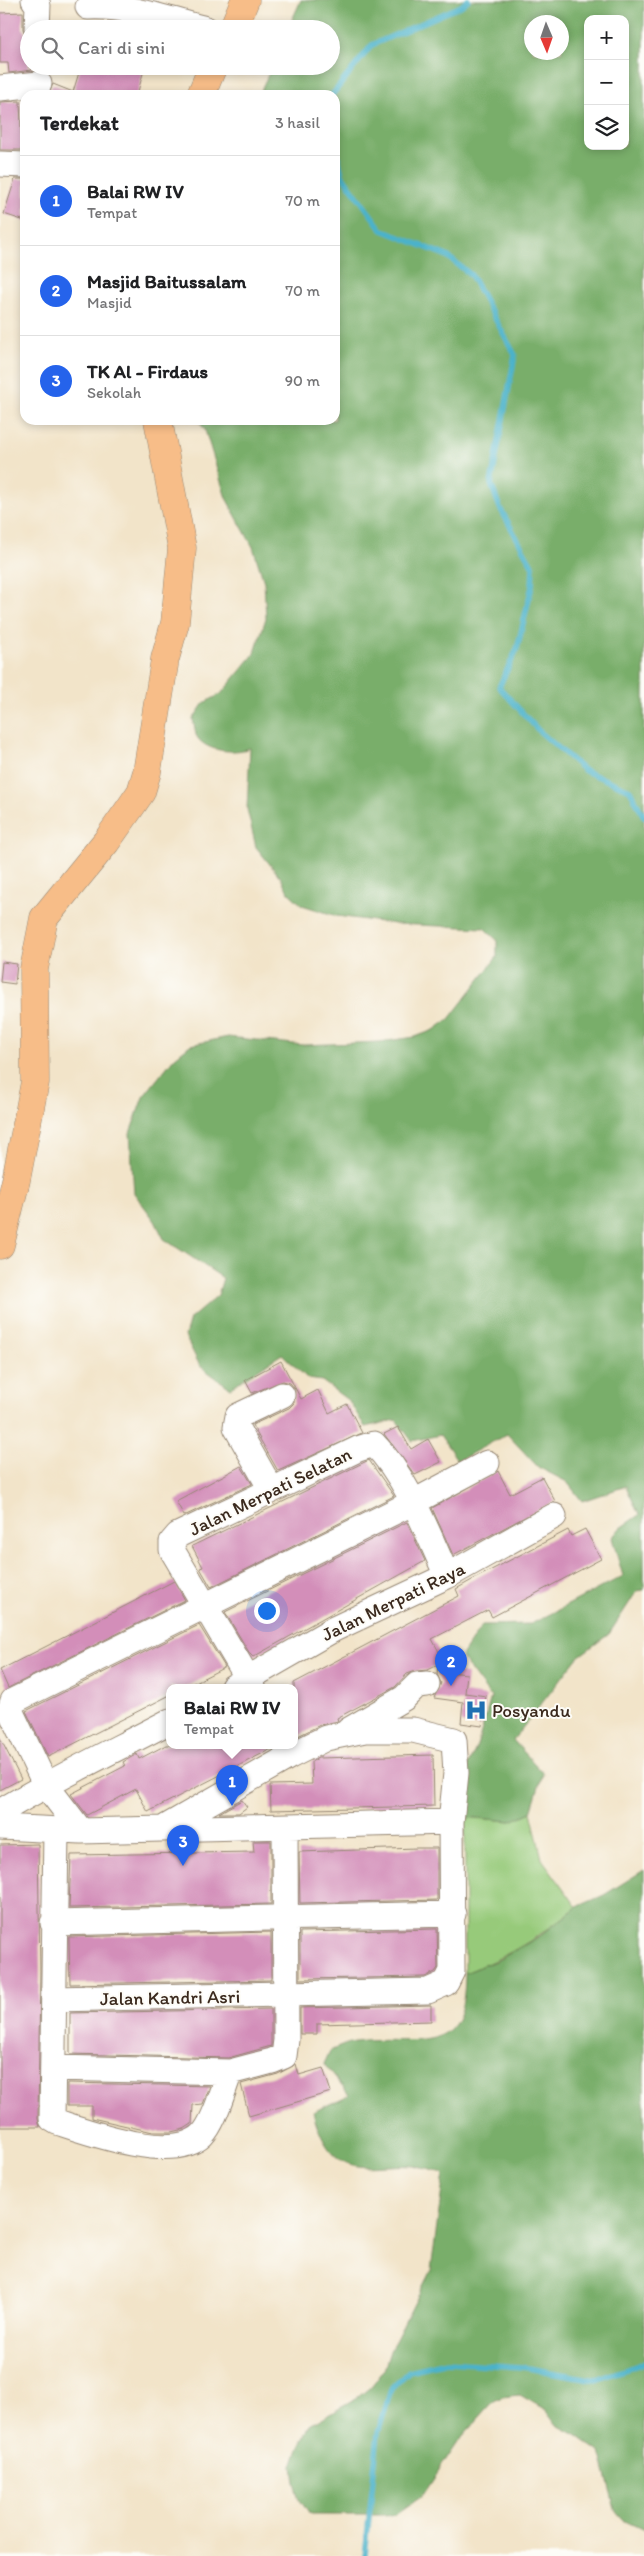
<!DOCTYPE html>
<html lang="id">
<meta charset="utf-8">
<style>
body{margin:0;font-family:Itim,sans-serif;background:#f6f6f6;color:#202124}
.controls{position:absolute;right:15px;top:15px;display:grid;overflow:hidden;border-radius:10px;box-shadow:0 2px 8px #0003}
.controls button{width:45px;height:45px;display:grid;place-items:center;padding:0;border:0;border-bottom:1px solid #e0e0e0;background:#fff;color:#202124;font:25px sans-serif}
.compass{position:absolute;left:524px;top:15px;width:45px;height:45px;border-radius:50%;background:#fff;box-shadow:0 2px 8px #0003;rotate:178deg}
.you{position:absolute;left:266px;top:1610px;width:18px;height:18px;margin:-12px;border:4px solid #fff;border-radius:50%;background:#1a73e8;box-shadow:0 0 0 8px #1a73e833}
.badge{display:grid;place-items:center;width:32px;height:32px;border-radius:50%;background:#2563eb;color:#fff;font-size:16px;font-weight:700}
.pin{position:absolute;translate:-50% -41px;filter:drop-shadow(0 1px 2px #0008)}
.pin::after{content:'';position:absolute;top:26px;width:18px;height:15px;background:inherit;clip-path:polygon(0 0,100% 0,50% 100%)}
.popup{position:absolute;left:166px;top:1684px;width:132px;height:65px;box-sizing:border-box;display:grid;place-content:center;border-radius:10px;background:#fff;filter:drop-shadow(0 1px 4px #0005);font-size:16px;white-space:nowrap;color:#757577}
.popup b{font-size:19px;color:#202124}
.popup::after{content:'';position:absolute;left:50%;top:100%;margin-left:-10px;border:10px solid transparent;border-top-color:#fff}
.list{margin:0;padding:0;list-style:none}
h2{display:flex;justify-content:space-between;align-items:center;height:65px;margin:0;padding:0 20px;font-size:21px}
h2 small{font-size:16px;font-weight:400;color:#757577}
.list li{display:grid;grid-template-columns:32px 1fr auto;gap:15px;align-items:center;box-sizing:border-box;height:90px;padding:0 20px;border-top:1px solid #e0e0e0}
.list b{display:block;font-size:19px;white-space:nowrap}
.list p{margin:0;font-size:16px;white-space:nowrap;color:#757577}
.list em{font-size:16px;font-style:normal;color:#757577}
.icon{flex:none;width:28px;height:28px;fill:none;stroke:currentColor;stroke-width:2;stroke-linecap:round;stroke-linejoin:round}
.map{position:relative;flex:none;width:644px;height:2556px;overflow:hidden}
.search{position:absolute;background:#fff;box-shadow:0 2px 8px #0003;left:20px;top:20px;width:320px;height:55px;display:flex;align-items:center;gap:12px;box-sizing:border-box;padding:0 18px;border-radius:28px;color:#757577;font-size:19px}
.panel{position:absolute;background:#fff;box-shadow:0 2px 8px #0003;left:20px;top:90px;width:320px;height:335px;border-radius:15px}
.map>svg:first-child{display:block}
.green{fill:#97ca7a;stroke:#697a4c}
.forest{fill:#79ae6a;stroke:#5a6c44;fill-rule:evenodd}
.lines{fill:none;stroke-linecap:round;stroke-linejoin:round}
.stream{stroke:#4bb2ca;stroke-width:5.5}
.building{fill:#d38eb9}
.minor-casing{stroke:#968774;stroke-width:27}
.major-casing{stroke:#968774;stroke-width:29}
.minor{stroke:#fff;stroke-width:25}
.major{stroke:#f7bd88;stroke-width:28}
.labels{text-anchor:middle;stroke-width:4;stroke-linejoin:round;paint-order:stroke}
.street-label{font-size:19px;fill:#3b2a1e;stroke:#fdfcf7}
.poi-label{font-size:19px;fill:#3b2a1e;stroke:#fdfcf7;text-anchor:start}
</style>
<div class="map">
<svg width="644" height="2556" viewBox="0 0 644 2556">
<rect width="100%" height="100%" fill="#fdfcf7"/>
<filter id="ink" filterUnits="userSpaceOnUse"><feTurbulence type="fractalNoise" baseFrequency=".02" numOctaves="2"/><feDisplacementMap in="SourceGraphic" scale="10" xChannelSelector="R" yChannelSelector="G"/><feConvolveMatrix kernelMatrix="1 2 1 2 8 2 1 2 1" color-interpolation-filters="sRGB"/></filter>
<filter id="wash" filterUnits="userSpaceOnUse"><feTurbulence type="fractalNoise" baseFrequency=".0096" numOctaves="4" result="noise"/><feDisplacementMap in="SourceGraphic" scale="20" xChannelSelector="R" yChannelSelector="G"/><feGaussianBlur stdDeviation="1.12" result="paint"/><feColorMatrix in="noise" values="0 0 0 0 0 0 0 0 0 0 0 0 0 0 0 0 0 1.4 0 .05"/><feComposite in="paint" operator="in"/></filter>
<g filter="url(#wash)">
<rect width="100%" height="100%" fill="#f2e4c9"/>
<!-- green -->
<path class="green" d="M531,1812l11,47 35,48c-39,31 -67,48 -112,66v-156l46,4z"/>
<!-- forest -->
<path class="forest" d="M301,0h343v1590l-7,1 -28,43 -31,23 -65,83 30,33 -12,39 -20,9 -46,-4v-46l12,-25 14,-49 -30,-40 21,-32 49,-1 92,-48 -11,-38 8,-10 19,-13 -13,-29 -44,15 -15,-19 -29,-15 -31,-33 -49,27 -18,-26 -28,6 -16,-21 -31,7 -16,-26 -27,-20 -14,-2 -26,-25 -52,34 -30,-22 -15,-30 5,-17 28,-24 5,-17 -59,-39 -9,-18 -21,-28 -4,-60 13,-36 31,-39 16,-13 38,-8 75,8 77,-3 35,-5 19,-7 15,-11 48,-62v-17l-13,-12 -89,-4 -58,-8 -35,-11 -13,-12 -8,-15 -25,-31 -9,-38 3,-61c-15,6 -46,4 -54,-13 -1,-5 -2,-11 -3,-16l11,-16 17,-9 34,-41 11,-35 -2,-36 -11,-35 -27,-49 -21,-68 -7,-10h137v-325h-76l13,-29h59v-37h-43zM588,19h37v127h-37zM532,22h30v30h-30z
M644,1870v660l-21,-10 -7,-8 -16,-60 -24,-17 -19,-10 -11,-15 -26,-15 -18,2 -8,4 -35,39 -38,57 -26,18h-85l-10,-15 -5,-17 -2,-17 6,-18 11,-23 47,-27 16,-13 11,-15 6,-19 41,-81 13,-96c-58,-27 -107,28 -131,-62l36,-17 -25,-31 6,-13c7,-3 17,-8 25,-9 61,-8 110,21 110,-69l33,-13 42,-24 37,-29 27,-12z"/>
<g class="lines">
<!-- stream -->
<path class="stream" d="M332,95l40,-50 89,-39 7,-6
M335,144l7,31 40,55 65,26 24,19 44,80 -24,129 9,24 33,59 -1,19 -15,63 -18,38 40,44 46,40 45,19 14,27
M365,2556l13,-123 13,-44 18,-18 38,-9 75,5 74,13 48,-17"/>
</g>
<g id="blocks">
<!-- building -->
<path class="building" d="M23,12v17l6,12v26h3v3l-23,3 -1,-10h-8v-50z
M81,66h64l-8,29h-89l5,-11 20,8z
M20,101l2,49h-22v-48z
M15,179h10v42l-21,-7z
M2,962l15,2 -2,20 -15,-2z
M281,1361l20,38 17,-9 11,23 18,-9 15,29 -84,38 -26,-46 37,-17 5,-5 1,-14 -5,-6 -7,-2 -31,12 -7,-13z
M398,1427l13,22 17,-10 13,23 -26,13 -31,-41z
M369,1460l25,36 -183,91 -11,-19 3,-1 -11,-21z
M241,1466l11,18 -68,32 -8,-15z
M498,1471l12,23 32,-17 13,24 -102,54 -21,-47z
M407,1522l18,39 -172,96 -3,-3 -25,-42z
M585,1529l16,30 -109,58 -4,-7 -56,29 18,33 17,2 -2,19 21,3 -4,30 -21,-3 2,-21 -29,-4 7,-15 -4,-9 1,-9 -10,5 -12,1 -9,3 -12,13 -58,31 1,3 -18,4 -26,13v-55l165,-87 -3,-7 16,-9 96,-50 3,6z
M174,1581l11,19 -177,88 -8,-18z
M199,1625l26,42 -39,20h-16v8l-122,62 -22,-46z
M0,1738l21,41 -21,11z
M166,1745h113l-131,67 -12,-23 -49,26 -16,-21 54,-28 -2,-4 14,-8 2,5z
M433,1755l1,51 -163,4 -1,-25 42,-1 -1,-22 7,-4z
M242,1800l5,7 -8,6h-20z
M253,1841h18v63l-202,4 2,-53 183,-3z
M38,1844l2,127 -2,148 2,8h-40v-282z
M417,1848h20v52l-137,3 -1,-51z
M437,1929l1,39 -3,4 -10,5 -125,2v-47z
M271,1932v48l-201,4 -1,-47z
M431,2005v16l-114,3v10h-17v-26z
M271,2009v37l-43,12 -158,-4v-41z
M296,2064l3,11 24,-7 8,24 -82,24 -8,-32 37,-10z
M67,2083l143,3 -7,18 -10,1 -1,19 -8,5 -13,3h-18l-61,-14v-12h-25z"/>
</g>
</g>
<g filter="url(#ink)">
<use href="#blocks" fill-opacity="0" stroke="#968774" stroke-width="1"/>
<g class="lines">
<!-- minor casing -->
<g class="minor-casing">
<path id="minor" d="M34,0l4,5 -1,24
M88,7c40,-2 79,12 118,22
M0,88l39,-4
M0,164l25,1
M271,1489l-35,-62 2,-11 44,-21
M233,1687l101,-58 113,-53 107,-60
M253,1687l-81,-137v-8l6,-7 180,-86 16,-5c33,33 54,90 73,132
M349,1730l55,-32 13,-13 10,-1
M0,1812c55,-34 113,-61 170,-91
M0,1827l81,4 370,-9
M56,1831l-4,288 5,3c34,11 116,41 145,13 13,-13 21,-46 28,-63
M81,1831l-36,-47 -35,-74 3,-9 399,-198 75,-40
M53,1923l400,-9
M54,1999l374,-8 18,-8 6,-12 -1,-149 5,-49 -2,-33 -41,-10h-48l-39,8 -36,18 -124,71
M53,2068l177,4 42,-11 12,-5 2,-16 -1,-212"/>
</g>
<!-- major casing -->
<g class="major-casing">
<path id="major" d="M233,29l12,-29
M201,95l12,-29
M0,1245l16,-65 19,-98 -1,-113 10,-51 62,-76 24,-34 11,-16 6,-20 18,-113 10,-36 7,-75 -24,-128"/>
</g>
<!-- minor -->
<use href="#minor" class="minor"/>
<!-- major -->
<use href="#major" class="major"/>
</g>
</g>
<!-- icons -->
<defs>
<g id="hospital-bare" transform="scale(1.725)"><path d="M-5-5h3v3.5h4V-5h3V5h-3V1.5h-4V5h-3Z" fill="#1f6fb2" stroke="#fdfcf7" stroke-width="2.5" paint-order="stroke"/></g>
</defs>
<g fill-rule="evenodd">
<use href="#hospital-bare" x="476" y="1710"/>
</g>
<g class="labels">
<!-- street labels -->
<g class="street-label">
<text transform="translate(270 1491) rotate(-26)" y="7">Jalan Merpati Selatan</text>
<text transform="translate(393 1601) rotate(-26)" y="7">Jalan Merpati Raya</text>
<text transform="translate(170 1997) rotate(-1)" y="7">Jalan Kandri Asri</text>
</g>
<!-- poi labels -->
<g class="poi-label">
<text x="492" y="1717">Posyandu</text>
</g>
</g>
</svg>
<div class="controls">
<button>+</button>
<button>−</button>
<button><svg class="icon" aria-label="layers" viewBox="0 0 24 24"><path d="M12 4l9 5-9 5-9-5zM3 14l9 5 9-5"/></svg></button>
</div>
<svg class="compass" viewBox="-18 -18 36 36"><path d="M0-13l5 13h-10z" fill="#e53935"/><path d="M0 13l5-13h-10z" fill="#757577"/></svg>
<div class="you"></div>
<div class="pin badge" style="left:232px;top:1806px">1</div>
<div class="popup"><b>Balai RW IV</b>Tempat</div>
<div class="pin badge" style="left:451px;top:1686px">2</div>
<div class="pin badge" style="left:183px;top:1866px">3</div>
<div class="search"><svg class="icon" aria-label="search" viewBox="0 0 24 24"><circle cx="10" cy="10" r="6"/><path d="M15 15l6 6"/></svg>Cari di sini</div>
<section class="panel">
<h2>Terdekat<small>3 hasil</small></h2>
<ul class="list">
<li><span class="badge">1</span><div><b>Balai RW IV</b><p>Tempat</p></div><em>70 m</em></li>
<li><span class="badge">2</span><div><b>Masjid Baitussalam</b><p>Masjid</p></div><em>70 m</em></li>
<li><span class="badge">3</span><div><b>TK Al - Firdaus</b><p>Sekolah</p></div><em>90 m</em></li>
</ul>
</section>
</div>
